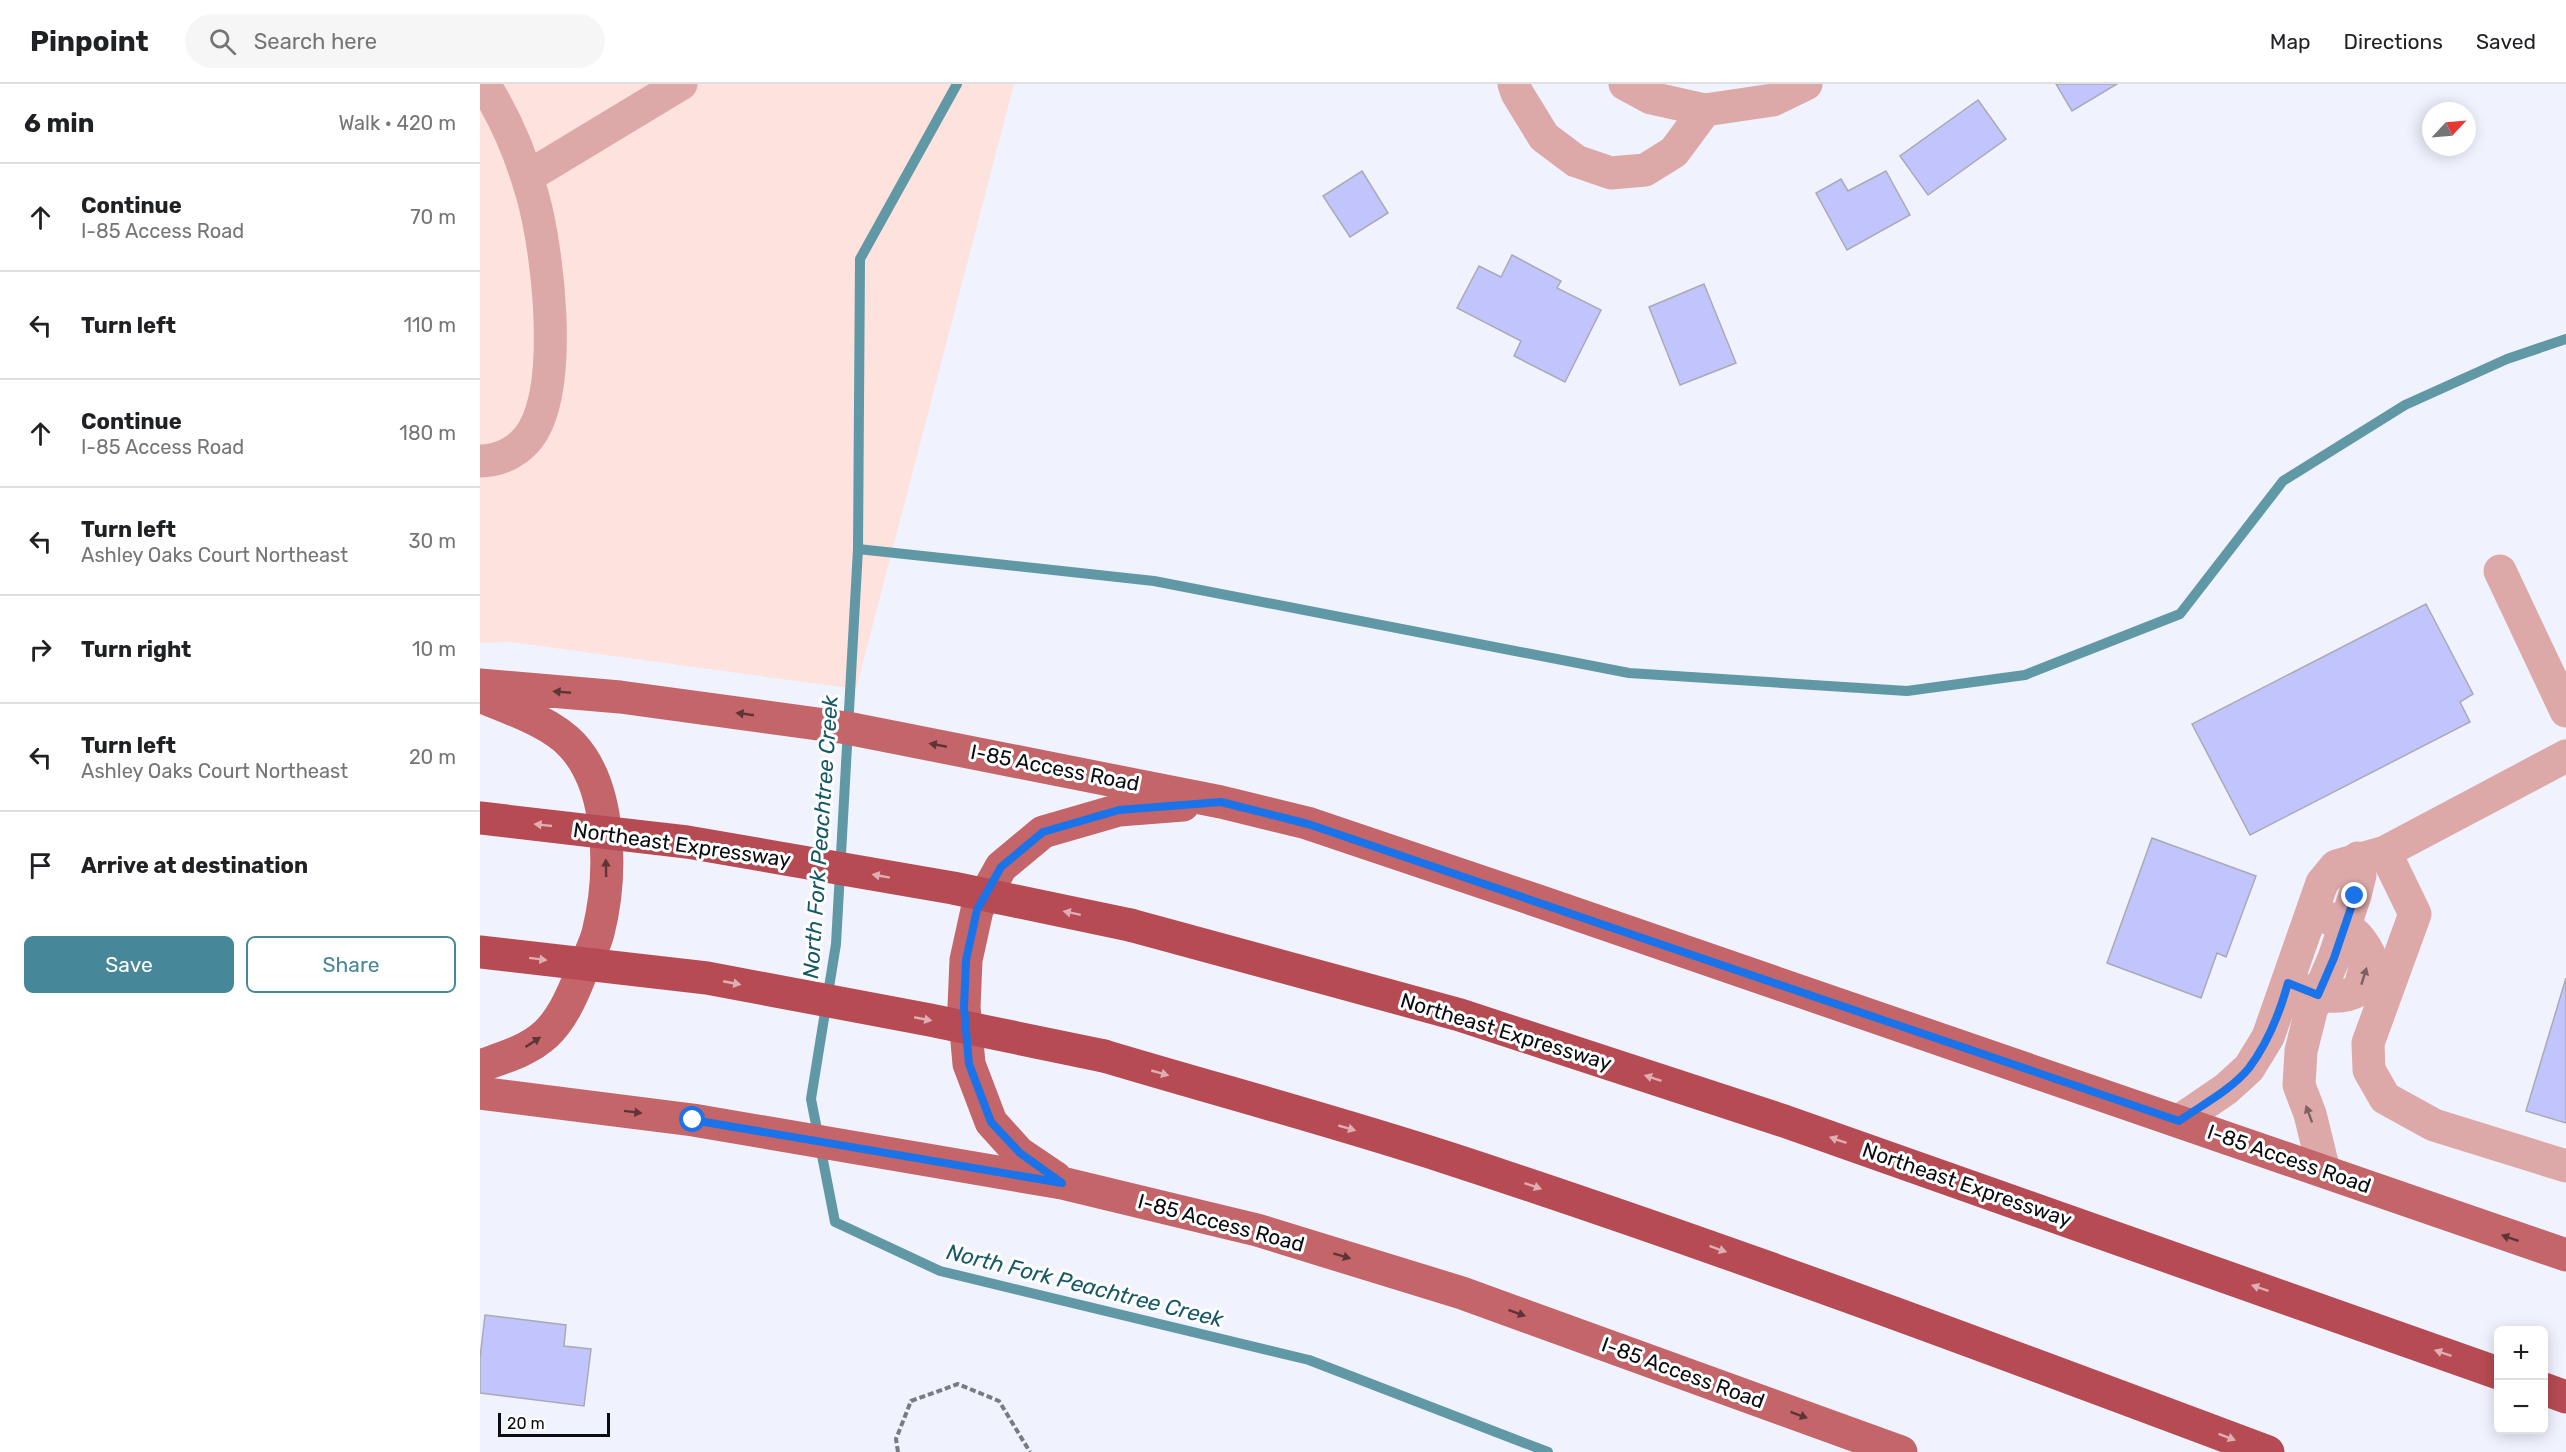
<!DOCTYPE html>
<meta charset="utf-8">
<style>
body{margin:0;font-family:Rubik,sans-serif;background:#f6f6f6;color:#202124}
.controls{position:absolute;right:18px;bottom:18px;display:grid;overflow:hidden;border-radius:9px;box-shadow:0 3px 15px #0003}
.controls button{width:54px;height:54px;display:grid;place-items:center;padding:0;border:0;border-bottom:2px solid #e0e0e0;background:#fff;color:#202124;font:30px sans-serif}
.compass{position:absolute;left:1942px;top:18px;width:54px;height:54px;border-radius:50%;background:#fff;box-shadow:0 3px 15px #0003;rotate:64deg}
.scale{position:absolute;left:18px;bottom:15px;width:112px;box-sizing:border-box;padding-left:6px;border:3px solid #0b0c0f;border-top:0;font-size:16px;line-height:21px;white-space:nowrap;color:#0b0c0f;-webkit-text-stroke:4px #fff;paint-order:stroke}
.stop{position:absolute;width:18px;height:18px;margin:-14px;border:4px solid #1a73e8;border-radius:50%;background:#fff}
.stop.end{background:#1a73e8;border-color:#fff;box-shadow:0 2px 6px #0008}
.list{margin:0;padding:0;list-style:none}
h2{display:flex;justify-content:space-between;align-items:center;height:78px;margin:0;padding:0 24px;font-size:26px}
h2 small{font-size:20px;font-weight:400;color:#757577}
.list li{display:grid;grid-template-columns:39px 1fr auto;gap:18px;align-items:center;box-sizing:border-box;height:108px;padding:0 24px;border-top:2px solid #e0e0e0}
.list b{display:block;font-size:22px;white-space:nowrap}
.list p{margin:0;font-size:20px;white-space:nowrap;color:#757577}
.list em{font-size:20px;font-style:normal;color:#757577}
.actions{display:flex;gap:12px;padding:18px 24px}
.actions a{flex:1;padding:14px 0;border:2px solid #47879a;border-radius:9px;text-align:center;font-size:21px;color:#47879a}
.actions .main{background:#47879a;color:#fff}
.icon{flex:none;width:33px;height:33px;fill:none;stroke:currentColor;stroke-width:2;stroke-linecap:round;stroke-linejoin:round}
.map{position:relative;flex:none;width:2086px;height:1368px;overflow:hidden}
header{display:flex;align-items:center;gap:36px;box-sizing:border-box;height:84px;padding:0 30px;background:#fff;border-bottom:2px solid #e0e0e0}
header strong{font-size:28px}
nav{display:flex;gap:33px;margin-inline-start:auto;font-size:21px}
.search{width:420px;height:54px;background:#f6f6f6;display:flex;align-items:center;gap:15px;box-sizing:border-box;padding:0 21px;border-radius:33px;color:#757577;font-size:22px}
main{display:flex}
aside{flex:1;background:#fff}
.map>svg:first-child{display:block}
.commercial{fill:#fde2dd}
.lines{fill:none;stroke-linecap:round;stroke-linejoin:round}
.stream{stroke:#6198a6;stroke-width:10}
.building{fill:#c2c4fd;stroke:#a9aab4;stroke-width:1.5}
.path{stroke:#797b82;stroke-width:4;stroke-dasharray:6 3;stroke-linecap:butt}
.minor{stroke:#dda8a8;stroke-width:33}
.major{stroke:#c36569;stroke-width:33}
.highway{stroke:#b74b53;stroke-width:33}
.highway-bridge{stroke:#b74b53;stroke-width:33}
.oneway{fill:#5e3437}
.oneway2{fill:#dfaeb2}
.oneway3{fill:#7e6263}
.route{stroke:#1a73e8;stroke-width:8}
.labels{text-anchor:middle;stroke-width:6;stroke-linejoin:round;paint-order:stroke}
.street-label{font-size:21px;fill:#0b0c0f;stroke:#fff}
.water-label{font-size:22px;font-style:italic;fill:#165865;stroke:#fff}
</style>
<header>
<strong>Pinpoint</strong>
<div class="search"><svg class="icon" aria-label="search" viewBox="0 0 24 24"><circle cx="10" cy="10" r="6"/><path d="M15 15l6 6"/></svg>Search here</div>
<nav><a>Map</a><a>Directions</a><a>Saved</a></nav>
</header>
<main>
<aside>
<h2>6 min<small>Walk · 420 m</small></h2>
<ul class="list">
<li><svg class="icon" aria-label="ahead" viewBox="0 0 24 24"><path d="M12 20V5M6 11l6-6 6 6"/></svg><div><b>Continue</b><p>I-85 Access Road</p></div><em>70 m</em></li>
<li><svg class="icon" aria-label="left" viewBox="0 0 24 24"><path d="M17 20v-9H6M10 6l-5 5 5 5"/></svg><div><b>Turn left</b></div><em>110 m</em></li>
<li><svg class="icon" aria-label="ahead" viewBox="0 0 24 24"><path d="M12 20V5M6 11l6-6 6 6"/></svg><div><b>Continue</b><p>I-85 Access Road</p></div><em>180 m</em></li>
<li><svg class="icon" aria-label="left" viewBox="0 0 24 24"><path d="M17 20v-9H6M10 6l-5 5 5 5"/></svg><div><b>Turn left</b><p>Ashley Oaks Court Northeast</p></div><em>30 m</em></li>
<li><svg class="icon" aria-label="right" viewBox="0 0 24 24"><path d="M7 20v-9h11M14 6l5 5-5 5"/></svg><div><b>Turn right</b></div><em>10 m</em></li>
<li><svg class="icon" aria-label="left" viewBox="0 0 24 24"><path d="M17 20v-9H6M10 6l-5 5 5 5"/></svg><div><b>Turn left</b><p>Ashley Oaks Court Northeast</p></div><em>20 m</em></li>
<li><svg class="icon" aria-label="arrive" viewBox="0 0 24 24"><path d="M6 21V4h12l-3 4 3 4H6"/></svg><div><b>Arrive at destination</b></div></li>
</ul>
<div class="actions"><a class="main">Save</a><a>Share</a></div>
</aside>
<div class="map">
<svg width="2086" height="1368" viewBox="0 0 2086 1368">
<rect width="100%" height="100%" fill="#f0f2fe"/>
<!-- commercial -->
<path class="commercial" d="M0,0h534l-158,605 -345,-47 -31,1z"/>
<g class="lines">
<!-- stream -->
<path class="stream" d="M477,0l-97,175 -2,290 -22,395 -25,155 24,123 105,49 369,89 239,92
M378,465l296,32 475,92 278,18 118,-16 155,-61 103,-133 122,-76 102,-46 59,-20"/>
</g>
<!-- building -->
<path class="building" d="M1576,0h61l-45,27z
M1498,16l28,39 -78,56 -28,-39z
M882,87l26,42 -38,24 -27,-41z
M1406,87l24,44 -63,35 -31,-57 25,-14 7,12z
M1032,171l49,26 -4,7 44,22 -36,72 -51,-26 7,-15 -64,-33 22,-42 22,11z
M1224,200l32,79 -56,22 -31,-78z
M1946,520l47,90 -13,8 10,20 -220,113 -58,-111z
M1672,754l104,38 -30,81 -9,-4 -16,45 -94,-35z
M2086,894v145l-40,-12z
M5,1231l81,10 -2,21 27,3 -7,57 -104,-13v-35z"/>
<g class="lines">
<!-- path -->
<path class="path" d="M418,1368l-2,-13 15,-38 47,-17 41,17 31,51"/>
<!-- minor -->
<path class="minor" d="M1034,0l3,9 27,44 32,24 35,12 34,-3 29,-18 31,-42
M1145,0l26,14 54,12 68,-10 33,-16
M47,93l154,-93
M0,377c21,0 42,-11 53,-30 30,-51 15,-179 0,-234 -11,-40 -27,-78 -49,-113
M2020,487l66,140
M1905,768l30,62 -47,129 1,27 16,28 49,27 132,41
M1819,904c20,8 41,13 60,2l10,-36c-9,-19 -22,-29 -41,-36
M1699,1037l47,-32 23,-21 19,-31 54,-154 14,-17 49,-14 181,-96
M1844,1087l-14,-57 -11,-29 2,-34 10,-40 23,-53 21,-63 5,-20 -2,-17"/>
<!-- major -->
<path class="major" d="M0,601l140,12 227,31 374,74 86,21 237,80 1022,352
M0,612c28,12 71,26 92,49 41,44 40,133 26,188 -4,15 -12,29 -18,43 -8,20 -18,43 -34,58 -18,17 -44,24 -66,32
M0,1009l213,27 369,63 195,47 205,63 439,159
M576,1094l-37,-25 -28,-31 -22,-58 -5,-57 2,-47 11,-50 24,-43 42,-35 76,-22 64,-5"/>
<!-- highway -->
<path class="highway" d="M650,841l330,90 324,106 714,252
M624,972c114,34 230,65 344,102 276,90 548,192 820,294
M2064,1305l22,8"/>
<!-- highway-bridge -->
<path class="highway-bridge" d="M0,734l207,24 266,46 177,37
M0,868l227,26 223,42 174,36"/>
</g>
<!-- one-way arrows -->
<defs><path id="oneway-solid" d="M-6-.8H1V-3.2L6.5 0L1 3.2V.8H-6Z" transform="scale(1.5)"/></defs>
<g class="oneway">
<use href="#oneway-solid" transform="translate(82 608) rotate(-175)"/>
<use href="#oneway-solid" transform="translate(265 630) rotate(-172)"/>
<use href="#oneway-solid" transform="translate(458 661) rotate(-169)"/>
<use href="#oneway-solid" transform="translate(126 784) rotate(-91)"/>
<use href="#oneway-solid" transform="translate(53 958) rotate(-33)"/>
<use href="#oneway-solid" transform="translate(153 1028) rotate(7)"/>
<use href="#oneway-solid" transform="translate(2030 1154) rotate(-161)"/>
<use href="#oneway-solid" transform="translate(862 1172) rotate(17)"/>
<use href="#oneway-solid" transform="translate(1037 1229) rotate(20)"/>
<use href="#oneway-solid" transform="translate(1319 1331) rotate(20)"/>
</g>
<g class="oneway2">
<use href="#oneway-solid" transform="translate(63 741) rotate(-174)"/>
<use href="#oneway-solid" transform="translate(401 792) rotate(-170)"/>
<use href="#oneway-solid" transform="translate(592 829) rotate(-168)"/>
<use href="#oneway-solid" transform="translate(58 875) rotate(7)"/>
<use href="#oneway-solid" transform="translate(252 899) rotate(11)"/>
<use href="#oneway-solid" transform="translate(443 935) rotate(11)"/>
<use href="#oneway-solid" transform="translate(680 989) rotate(16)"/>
<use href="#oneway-solid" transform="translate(1173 994) rotate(-162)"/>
<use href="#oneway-solid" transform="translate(867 1044) rotate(16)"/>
<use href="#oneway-solid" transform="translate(1358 1056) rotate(-161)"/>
<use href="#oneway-solid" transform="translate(1053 1102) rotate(19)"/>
<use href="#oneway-solid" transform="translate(1238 1165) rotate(20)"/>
<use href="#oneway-solid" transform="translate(1780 1204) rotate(-161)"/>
<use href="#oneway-solid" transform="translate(1963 1269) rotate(-161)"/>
<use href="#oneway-solid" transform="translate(1747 1353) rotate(21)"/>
</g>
<g class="oneway3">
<use href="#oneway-solid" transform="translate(1884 892) rotate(-73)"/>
<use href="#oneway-solid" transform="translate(1829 1030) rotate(-110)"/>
</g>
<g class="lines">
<!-- route -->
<path class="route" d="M213,1036l369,63 -42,-30 -29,-31 -22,-58 -5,-57 2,-47 11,-50 24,-43 42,-35 76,-22 102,-8 87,22 871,297c23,-16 52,-31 70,-53 18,-24 31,-56 39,-85l30,12 16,-37 21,-62"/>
</g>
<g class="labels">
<!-- street labels -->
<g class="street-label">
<text transform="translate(575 684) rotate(11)" y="7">I-85 Access Road</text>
<text transform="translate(202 761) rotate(8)" y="7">Northeast Expressway</text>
<text transform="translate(1026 948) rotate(17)" y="7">Northeast Expressway</text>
<text transform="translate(1809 1075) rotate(19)" y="7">I-85 Access Road</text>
<text transform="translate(1487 1101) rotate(19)" y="7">Northeast Expressway</text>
<text transform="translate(741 1139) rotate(15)" y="7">I-85 Access Road</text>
<text transform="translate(1203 1289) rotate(20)" y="7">I-85 Access Road</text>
</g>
<!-- water labels -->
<g class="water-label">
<text transform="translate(340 753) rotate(-86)" y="8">North Fork Peachtree Creek</text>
<text transform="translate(605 1201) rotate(14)" y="8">North Fork Peachtree Creek</text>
</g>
</g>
</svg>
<div class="controls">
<button>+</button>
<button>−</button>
</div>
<svg class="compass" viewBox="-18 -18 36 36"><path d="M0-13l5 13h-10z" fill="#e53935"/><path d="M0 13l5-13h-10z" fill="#757577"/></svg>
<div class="scale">20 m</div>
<div class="stop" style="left:213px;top:1036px"></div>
<div class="stop end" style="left:1875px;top:812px"></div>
</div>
</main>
